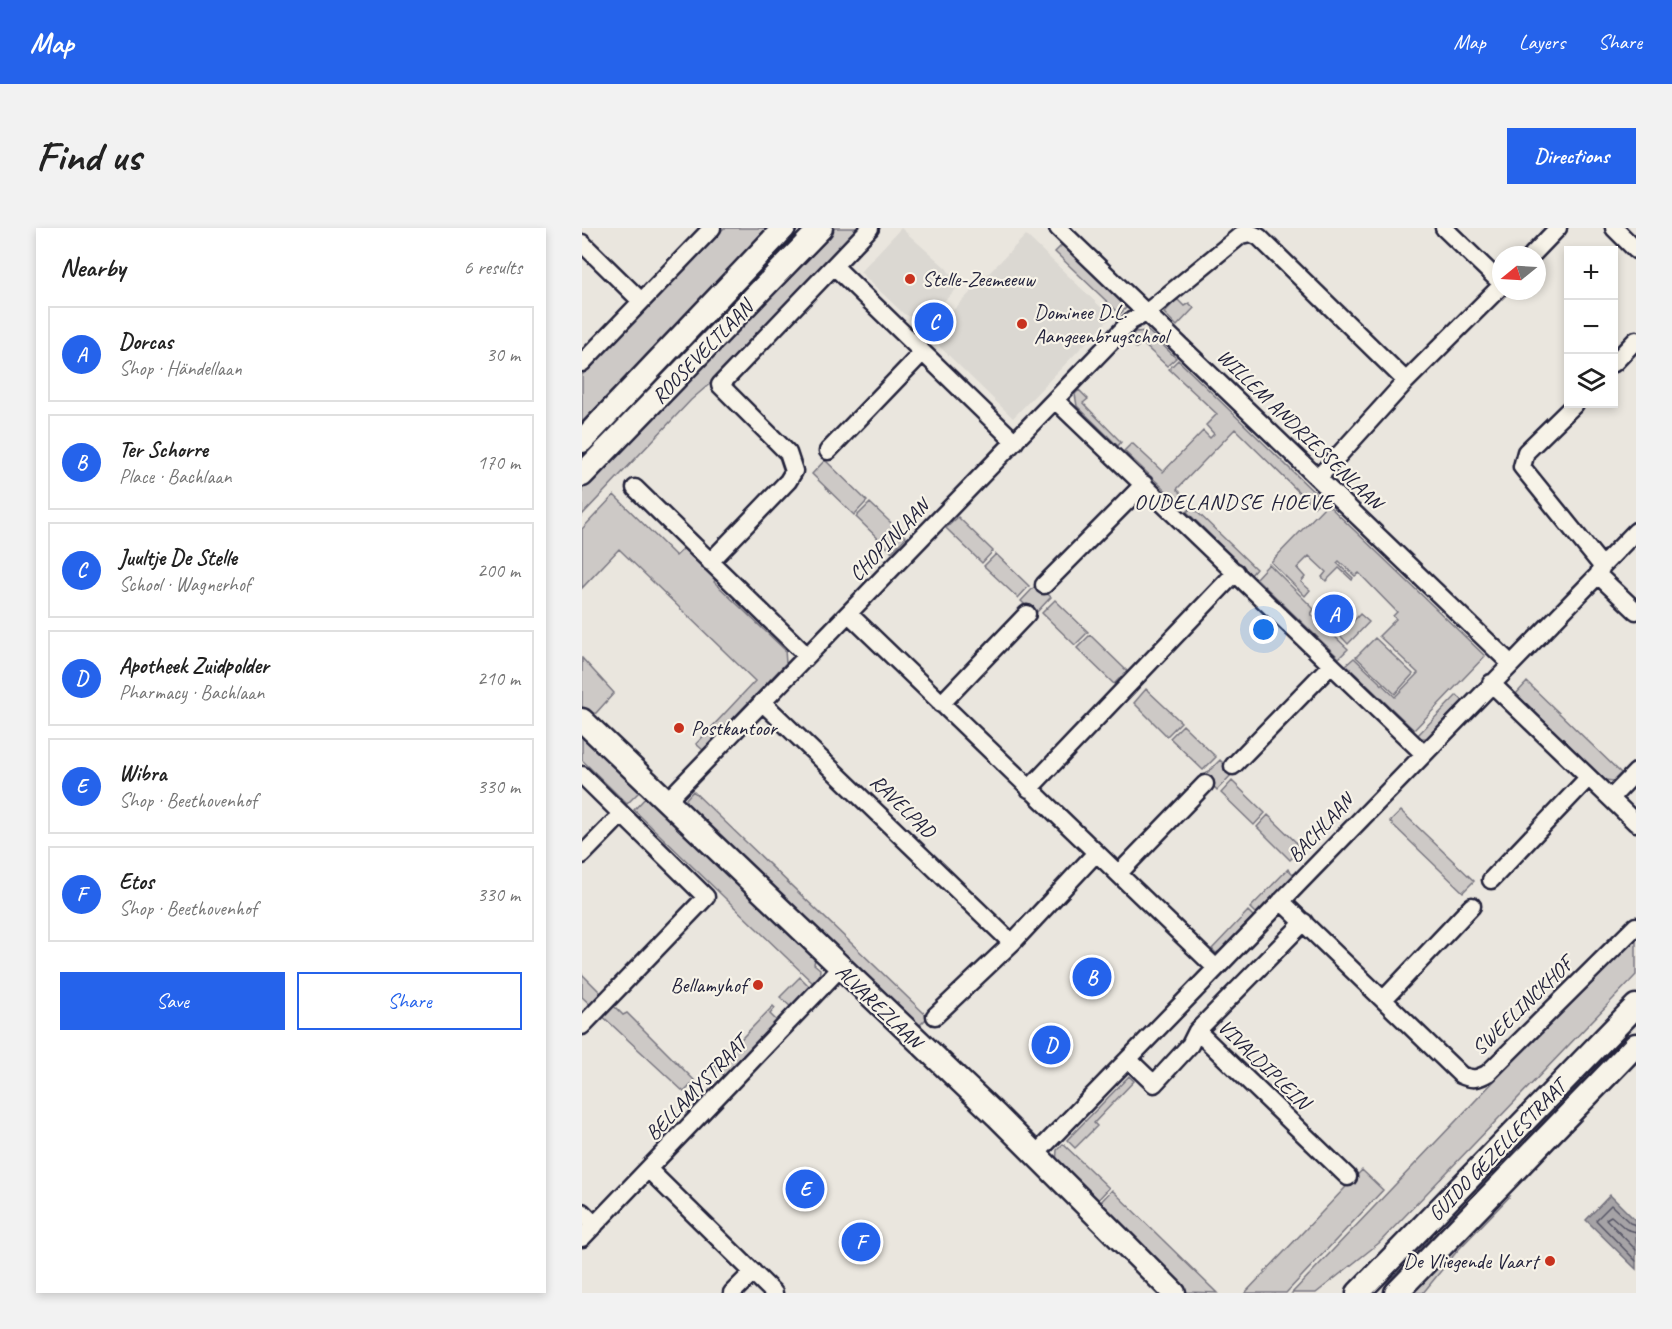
<!DOCTYPE html>
<meta charset="utf-8">
<style>
body{margin:0;font-family:Caveat,sans-serif;background:#f2f2f2;color:#222}
.controls{position:absolute;right:18px;top:18px;display:grid;overflow:hidden;border-radius:0px;box-shadow:0 3px 9px #0003}
.controls button{width:54px;height:54px;display:grid;place-items:center;padding:0;border:0;border-bottom:2px solid #e0e0e0;background:#fff;color:#222;font:30px sans-serif}
.compass{position:absolute;left:910px;top:18px;width:54px;height:54px;border-radius:50%;background:#fff;box-shadow:0 3px 9px #0003;rotate:252deg}
.you{position:absolute;left:682px;top:402px;width:21px;height:21px;margin:-15px;border:4px solid #fff;border-radius:50%;background:#1a73e8;box-shadow:0 0 0 9px #1a73e833}
.badge{display:grid;place-items:center;width:39px;height:39px;border-radius:50%;background:#2563eb;color:#fff;font-size:20px;font-weight:700}
.pin{position:absolute;translate:-50% -50%;border:3px solid #fff;box-shadow:0 2px 6px #0006}
.list{margin:0;padding:0;list-style:none}
h2{display:flex;justify-content:space-between;align-items:center;height:78px;margin:0;padding:0 24px;font-size:26px}
h2 small{font-size:20px;font-weight:400;color:#767676}
.list li{display:grid;grid-template-columns:39px 1fr auto;gap:18px;align-items:center;box-sizing:border-box;height:96px;margin:0 12px 12px;padding:0 12px;border:2px solid #e0e0e0;border-radius:0px}
.list b{display:block;font-size:22px;white-space:nowrap}
.list p{margin:0;font-size:20px;white-space:nowrap;color:#767676}
.list em{font-size:20px;font-style:normal;color:#767676}
.actions{display:flex;gap:12px;padding:18px 24px}
.actions a{flex:1;padding:14px 0;border:2px solid #2563eb;border-radius:0px;text-align:center;font-size:21px;color:#2563eb}
.actions .main{background:#2563eb;color:#fff}
.icon{flex:none;width:33px;height:33px;fill:none;stroke:currentColor;stroke-width:2;stroke-linecap:round;stroke-linejoin:round}
.map{position:relative;flex:none;width:1054px;height:1065px;overflow:hidden;border-radius:0px}
header{display:flex;align-items:center;gap:36px;box-sizing:border-box;height:84px;padding:0 30px;background:#2563eb;color:#fff}
header strong{font-size:28px}
nav{display:flex;gap:33px;margin-inline-start:auto;font-size:21px}
.intro{display:flex;align-items:center;justify-content:space-between;box-sizing:border-box;height:144px;padding:0 36px}
h1{margin:0;font-size:42px}
.button{padding:15px 27px;border-radius:0px;background:#2563eb;color:#fff;font-size:21px;font-weight:700}
main{display:flex;gap:36px;padding:0 36px}
aside{flex:1;background:#fff;border-radius:0px;box-shadow:0 3px 9px #0003}
.map>svg:first-child{display:block}
.built{fill:#dbd8d2}
.green{fill:#cdc9c6;stroke:#787680;stroke-width:1.5}
.water{fill:#a6a3a6;stroke:#716f7b;stroke-width:1.5}
.lines{fill:none;stroke-linecap:round;stroke-linejoin:round}
.shore{stroke:#575666;stroke-width:1.5}
.street-casing{stroke:#22223b;stroke-width:21}
.secondary-casing{stroke:#22223b;stroke-width:27}
.street{stroke:#f7f3e8;stroke-width:16}
.secondary{stroke:#f7f3e8;stroke-width:22}
.poi-dot{fill:#c8321e;stroke:#f7f3e8;stroke-width:2}
.labels{text-anchor:middle;stroke-width:4.5;stroke-linejoin:round;paint-order:stroke}
.poi-label{font-size:21px;fill:#22223b;stroke:#f7f3e8;text-anchor:start}
.street-label{font-size:21px;fill:#22223b;stroke:#f7f3e8}
.neighbourhood-label{font-size:22px;letter-spacing:1.5px;fill:#22223b;stroke:#f7f3e8}
</style>
<header>
<strong>Map</strong>
<nav><a>Map</a><a>Layers</a><a>Share</a></nav>
</header>
<div class="intro"><h1>Find us</h1><a class="button">Directions</a></div>
<main>
<aside>
<h2>Nearby<small>6 results</small></h2>
<ul class="list">
<li><span class="badge">A</span><div><b>Dorcas</b><p>Shop · Händellaan</p></div><em>30 m</em></li>
<li><span class="badge">B</span><div><b>Ter Schorre</b><p>Place · Bachlaan</p></div><em>170 m</em></li>
<li><span class="badge">C</span><div><b>Juultje De Stelle</b><p>School · Wagnerhof</p></div><em>200 m</em></li>
<li><span class="badge">D</span><div><b>Apotheek Zuidpolder</b><p>Pharmacy · Bachlaan</p></div><em>210 m</em></li>
<li><span class="badge">E</span><div><b>Wibra</b><p>Shop · Beethovenhof</p></div><em>330 m</em></li>
<li><span class="badge">F</span><div><b>Etos</b><p>Shop · Beethovenhof</p></div><em>330 m</em></li>
</ul>
<div class="actions"><a class="main">Save</a><a>Share</a></div>
</aside>
<div class="map">
<svg width="1054" height="1065" viewBox="0 0 1054 1065">
<rect width="100%" height="100%" fill="#eae6de"/>
<filter id="ink" filterUnits="userSpaceOnUse"><feTurbulence type="fractalNoise" baseFrequency=".0167" numOctaves="2"/><feDisplacementMap in="SourceGraphic" scale="12" xChannelSelector="R" yChannelSelector="G"/><feConvolveMatrix kernelMatrix="1 2 1 2 8 2 1 2 1" color-interpolation-filters="sRGB"/></filter>
<g filter="url(#ink)">
<!-- built -->
<path class="built" d="M319,0l45,40 13,18 -35,36 -20,-8 -44,-42z
M444,7l85,82 -98,101 -74,-72 5,-5 -11,-10z"/>
<!-- green -->
<path class="green" d="M142,0h48l-190,194v-47z
M252,0h31l-144,146 -30,26 -109,115v-27z
M482,15l60,59 2,6 -6,6 -65,-62z
M595,71l7,7 5,-3 5,5 -17,18 -13,-13z
M566,103l28,27 -9,8 -25,-23 -6,5 -8,-8 7,-8z
M596,132l144,140 -8,7 -79,-78 -58,60 8,8 -6,6 -55,-52 8,-8 31,29 40,-41 7,7 4,-4 -8,-9 11,-11 -48,-45z
M497,162l9,9 -5,4 38,39 -3,4 -41,-40 -2,-12z
M243,232l42,41 -13,14 -42,-41z
M32,267l62,61 9,-9 32,31 -3,4 71,68 1,13 -83,87 -7,-6 59,-63 -136,-132 -37,39v-59z
M288,275l36,34 -14,15 -36,-35z
M745,276l158,152 -71,74 -68,-65 8,-7 41,39 23,-24 -39,-37 17,-17 -3,-3 4,-4 -38,-39 -4,3 -16,-15 -2,2 16,15 -1,2 -13,-12 -13,13 -4,-4 4,-5 -17,-16 -12,12 8,9 -4,5 9,8 -5,6 -34,-34z
M610,279l64,62 -5,6 -64,-63z
M376,289l35,34 -11,12 -36,-35z
M414,326l33,32 -11,12 -34,-32z
M687,336l45,45 -3,5 37,35 -9,9 -83,-80z
M455,356l14,13 -16,17 -14,-13z
M473,372l33,32 -13,13 -33,-32z
M737,385l12,13 8,-8 9,9 12,-13 9,8 -21,22z
M508,407l37,36 -13,13 -37,-36z
M793,410l38,36 -18,20 -39,-37z
M0,430l32,35 -18,20 -5,1 -9,-7z
M945,454l94,91 -8,8 -8,-1 -89,-86z
M564,461l35,33 -14,14 -33,-33z
M875,467l6,6 -36,37h-12z
M601,497l33,32 -13,13 -33,-32z
M0,505l59,57 -14,14 -45,-44z
M638,532l13,13 -16,17 -13,-14z
M650,553l33,32 -11,12 -33,-32z
M111,563l235,226 -12,12 -229,-219 -1,-11z
M65,568l168,163 -1,5 6,5 -1,12 -4,4 -181,-175z
M819,583l73,70 -11,11 -73,-70z
M686,587l34,33 -12,12 -33,-33z
M706,641l6,6 -37,40 -7,-7z
M666,683l6,6 -32,33 -6,3 -4,-4z
M1054,704v43l-257,268 -63,50h-24z
M0,746l41,41 4,-2 68,68 -11,11 -102,-95z
M218,749l11,11 -19,20 -12,-11z
M191,778l2,2 -5,6 9,9 -53,54 -11,-11z
M547,848l5,5 -40,42 3,3 -22,22 -8,-8z
M481,916l46,44 -14,15 -39,-39 1,-14z
M780,942l21,20 -97,103h-41z
M530,962l105,103 -30,-1 -90,-86z
M920,967l8,1 -52,54 -35,43h-15z"/>
<!-- water -->
<path class="water" d="M1028,967l26,26v48l-50,-49z"/>
<g class="lines">
<!-- shore -->
<path class="shore" d="M1054,997l-6,-2 -19,-18 -15,15 40,41
M1054,1004l-10,-3 -15,-13 -5,3 30,31"/>
<!-- street casing -->
<g class="street-casing">
<path id="street" d="M476,0l452,435
M862,0l57,55
M1032,0l22,22
M0,15l59,58
M950,27l26,-27
M253,39l180,175
M0,135l130,-135
M1032,135l22,-23
M474,173l367,352
M993,176l-49,48 -4,15 80,99
M246,223l94,-98
M736,250l88,-97 95,-95
M53,260l172,168
M128,334l78,-81 6,-10 -6,-18 -68,-68 150,-157
M1016,347l38,36
M462,357l100,-101
M267,386l367,354
M909,455l145,140
M180,474l250,241
M359,476l86,-90
M651,538l98,-101
M0,547l124,122 -124,129
M447,561l207,-217
M1029,570l25,-26
M84,574l465,-481 15,-8 95,-78 9,-2 9,4 147,144
M0,627l39,-40
M537,645l86,-89
M909,652l97,-102
M699,673l180,174c11,5 17,4 27,-2l148,-147
M802,771l88,-93
M353,788l77,-73 84,-90
M615,803l107,-109
M546,831l26,25 36,-39 7,-14 151,146
M452,928l564,-581 4,-9 34,-35
M67,942l125,123
M0,984l13,13
M0,1010l258,-270
M150,1065l21,-21"/>
</g>
<!-- secondary casing -->
<g class="secondary-casing">
<path id="secondary" d="M0,213l202,-213
M0,247l239,-247
M0,492l415,396 177,177
M776,1065l278,-287
M814,1065l240,-248"/>
</g>
<!-- street -->
<use href="#street" class="street"/>
<!-- secondary -->
<use href="#secondary" class="secondary"/>
</g>
</g>
<!-- markers -->
<g class="poi-dot">
<circle cx="328" cy="51" r="6"/>
<circle cx="440" cy="96" r="6"/>
<circle cx="97" cy="500" r="6"/>
<circle cx="176" cy="757" r="6"/>
<circle cx="968" cy="1033" r="6"/>
</g>
<g class="labels">
<!-- poi labels -->
<g class="poi-label">
<text x="340" y="58">Stelle-Zeemeeuw</text>
<text x="452" y="91">Dominee D.L.<tspan x="452" dy="24">Aangeenbrugschool</tspan></text>
<text x="109" y="507">Postkantoor</text>
<text x="164" y="764" text-anchor="end">Bellamyhof</text>
<text x="956" y="1040" text-anchor="end">De Vliegende Vaart</text>
</g>
<!-- street labels -->
<g class="street-label">
<text transform="translate(120 124) rotate(-46)" y="7">ROOSEVELTLAAN</text>
<text transform="translate(718 201) rotate(44)" y="7">WILLEM ANDRIESSENLAAN</text>
<text transform="translate(307 312) rotate(-46)" y="7">CHOPINLAAN</text>
<text transform="translate(321 578) rotate(44)" y="7">RAVELPAD</text>
<text transform="translate(738 600) rotate(-47)" y="7">BACHLAAN</text>
<text transform="translate(297 778) rotate(44)" y="7">ALVAREZLAAN</text>
<text transform="translate(940 778) rotate(-44)" y="7">SWEELINCKHOF</text>
<text transform="translate(682 836) rotate(44)" y="7">VIVALDIPLEIN</text>
<text transform="translate(114 860) rotate(-46)" y="7">BELLAMYSTRAAT</text>
<text transform="translate(915 922) rotate(-46)" y="7">GUIDO GEZELLESTRAAT</text>
</g>
<!-- neighbourhood labels -->
<g class="neighbourhood-label">
<text x="652" y="281">OUDELANDSE HOEVE</text>
</g>
</g>
</svg>
<div class="controls">
<button>+</button>
<button>−</button>
<button><svg class="icon" aria-label="layers" viewBox="0 0 24 24"><path d="M12 4l9 5-9 5-9-5zM3 14l9 5 9-5"/></svg></button>
</div>
<svg class="compass" viewBox="-18 -18 36 36"><path d="M0-13l5 13h-10z" fill="#e53935"/><path d="M0 13l5-13h-10z" fill="#767676"/></svg>
<div class="you"></div>
<div class="pin badge" style="left:752px;top:386px">A</div>
<div class="pin badge" style="left:510px;top:749px">B</div>
<div class="pin badge" style="left:352px;top:94px">C</div>
<div class="pin badge" style="left:469px;top:817px">D</div>
<div class="pin badge" style="left:223px;top:961px">E</div>
<div class="pin badge" style="left:279px;top:1014px">F</div>
</div>
</main>
